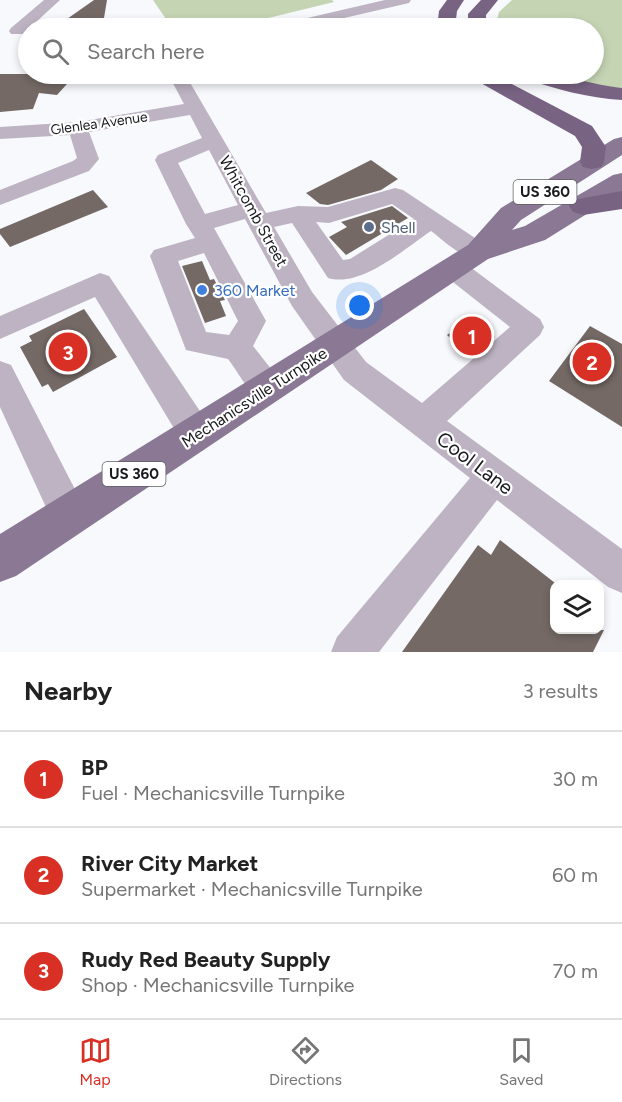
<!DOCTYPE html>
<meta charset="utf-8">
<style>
body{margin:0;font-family:Figtree,sans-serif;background:#f2f2f2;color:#222}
.controls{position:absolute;right:18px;bottom:18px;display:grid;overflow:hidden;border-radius:12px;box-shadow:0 3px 9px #0003}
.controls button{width:54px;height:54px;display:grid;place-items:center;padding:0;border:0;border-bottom:2px solid #e0e0e0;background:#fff;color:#222;font:30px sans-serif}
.you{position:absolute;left:360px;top:306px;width:21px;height:21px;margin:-15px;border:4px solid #fff;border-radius:50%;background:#1a73e8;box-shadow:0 0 0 9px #1a73e833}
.badge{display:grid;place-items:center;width:39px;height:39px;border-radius:50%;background:#d93025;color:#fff;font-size:20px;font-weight:700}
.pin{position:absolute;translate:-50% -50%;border:3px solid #fff;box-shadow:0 2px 6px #0006}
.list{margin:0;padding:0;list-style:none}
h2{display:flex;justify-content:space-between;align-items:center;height:78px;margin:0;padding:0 24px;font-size:26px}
h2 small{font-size:20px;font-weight:400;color:#767676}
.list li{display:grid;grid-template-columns:39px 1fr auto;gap:18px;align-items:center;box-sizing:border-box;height:96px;padding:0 24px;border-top:2px solid #e0e0e0}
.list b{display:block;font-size:22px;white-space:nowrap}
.list p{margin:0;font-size:20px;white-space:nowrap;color:#767676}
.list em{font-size:20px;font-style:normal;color:#767676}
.icon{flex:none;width:33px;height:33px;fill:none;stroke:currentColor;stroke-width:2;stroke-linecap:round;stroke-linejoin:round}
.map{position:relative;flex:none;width:622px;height:652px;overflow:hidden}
.search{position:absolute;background:#fff;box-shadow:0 3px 9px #0003;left:18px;right:18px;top:18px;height:66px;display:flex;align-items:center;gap:15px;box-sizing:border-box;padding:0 21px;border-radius:33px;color:#767676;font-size:22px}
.sheet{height:366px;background:#fff}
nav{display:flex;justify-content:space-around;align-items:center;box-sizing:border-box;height:84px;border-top:2px solid #e0e0e0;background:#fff;font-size:16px;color:#767676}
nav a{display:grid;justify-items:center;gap:3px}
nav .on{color:#d93025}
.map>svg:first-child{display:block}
.green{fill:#c5d5b4}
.building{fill:#746965}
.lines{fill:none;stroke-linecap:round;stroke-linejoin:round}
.minor{fill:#bdb3c2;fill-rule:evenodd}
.major{fill:#8a7894;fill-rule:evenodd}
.highway{fill:#786383;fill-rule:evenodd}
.service-dot{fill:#5c6f8a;stroke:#fff;stroke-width:2}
.shop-dot{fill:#3f7fe0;stroke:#fff;stroke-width:2}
.labels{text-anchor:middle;stroke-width:4.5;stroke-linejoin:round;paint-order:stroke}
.far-street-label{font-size:14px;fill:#191a1e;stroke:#fff}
.shield{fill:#fff;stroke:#5e5f62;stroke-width:1.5}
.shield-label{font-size:15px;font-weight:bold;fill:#191a1e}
.street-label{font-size:16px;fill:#191a1e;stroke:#fff}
.service-label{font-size:16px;fill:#4e5e75;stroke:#fff;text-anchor:start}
.shop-label{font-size:16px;fill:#366cbe;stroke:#fff;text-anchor:start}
.near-street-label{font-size:20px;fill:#191a1e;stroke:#fff}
</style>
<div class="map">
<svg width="622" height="652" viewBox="0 0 622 652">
<rect width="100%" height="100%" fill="#f7f9fd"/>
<!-- green -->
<path class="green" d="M153,0h179l2,2 -106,26h-56z
M512,0h110v88l-31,-3 -42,-11h45v-46h-99l4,-16z"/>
<!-- building -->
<path class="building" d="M94,0h13l-4,24 -36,-5z
M0,74h76l-19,21 -18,-2 -6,16 -33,3z
M371,160l27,19 -17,11 -53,15 -8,-1 -14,-11z
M93,190l15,17 -98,40 -10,-13v-5z
M392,206l16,12 -62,37 -17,-18 18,-10 -6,-5z
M202,261l8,19 4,-1 11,21 -5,1 6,15 -21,7 -23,-57z
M84,309l33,48 -64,35 -5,-8 -6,3 -22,-40 12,-6 -3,-5z
M474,318l21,19 -26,18 -22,-20z
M590,326l32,18v83l-73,-46z
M500,540l55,43v47h49l-11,22h-191l76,-107 13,10z"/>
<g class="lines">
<!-- minor -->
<path class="minor" d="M44,0h16l-37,34h-12l-2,-3 2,-3z
M385,0h26l-2,3 -108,25h-26l2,-3z
M168,74h17l81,139 32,-7 30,1 67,-19 8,2 84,56 4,6 -4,6c-20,6 -40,-15 -56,-27 -27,18 -70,57 -103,47l-36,-55 -18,4 38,65 54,70 56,41 88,-76 -66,-52 -4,-7 4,-7 9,-2 9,2 78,58 4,8 -4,8 -93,86 175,128v44l-14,-6 -111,-87 -118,152h-48l6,-15 133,-159 -126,-98 -52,-74 -47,-87 -31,9 52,93 -13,25 26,33 5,9 -5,9c-26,10 -37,-20 -51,-38l-42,-9 -36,-94 4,-6 41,-12 -9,-14 -31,-64 3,-5 44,-17 -12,-23 -101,17 10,27 -10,12 -89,34v-15l73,-29 4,-3 -7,-23 -70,4v-12l78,-5 106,-18zM209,150l29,55 -33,9 -27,-51zM392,204l22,15 -64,40 -7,1 -27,-38 13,1zM204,253l34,68 -9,14 -23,-3 -28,-71z
M100,273l9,3 99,147 5,11 -5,11 -12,4 -12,-4 -89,-148 -95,42v-23z
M0,361l11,4 71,138 5,13 -5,13 -13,5 -13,-5 -56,-122z"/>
<!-- major -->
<path class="major" d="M622,137v18l-101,65 -9,10 13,-4 88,-51 9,-2v19l-77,48 -57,19 -472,317 -16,6v-48l468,-289 33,-37 113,-69z"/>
<!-- highway -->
<path class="highway" d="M447,0h17l-7,11 -2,17h-18l2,-17z
M481,0h17l-12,15v13h-18v-14z
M469,74h24l99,52 14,21 -2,15 -3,5 -9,2 -9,-2 -3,-5 2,-15 -7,-11 -103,-58z
M520,74c34,-4 68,11 102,14v12c-34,-2 -67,-11 -99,-22z
M622,191v18l-39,6 -10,-3 -4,-6 4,-6z"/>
</g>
<!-- markers -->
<circle class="service-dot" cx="369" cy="227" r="6"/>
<circle class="shop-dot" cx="202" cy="290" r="6"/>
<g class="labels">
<!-- far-street labels -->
<g class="far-street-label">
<text transform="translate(99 123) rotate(-8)" y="5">Glenlea Avenue</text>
</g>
<!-- shield labels -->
<g class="shield">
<rect x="513.5" y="180" width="63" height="24" rx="4.5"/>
<rect x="102.5" y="462" width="63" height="24" rx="4.5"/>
</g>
<g class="shield-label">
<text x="545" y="197">US 360</text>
<text x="134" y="479">US 360</text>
</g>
<!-- street labels -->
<g class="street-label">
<text transform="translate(254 211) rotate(61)" y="6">Whitcomb Street</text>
<text transform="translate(254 397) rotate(-33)" y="6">Mechanicsville Turnpike</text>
</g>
<!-- service labels -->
<g class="service-label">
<text x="381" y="233">Shell</text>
</g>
<!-- shop labels -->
<g class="shop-label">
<text x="214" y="296">360 Market</text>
</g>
<!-- near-street labels -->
<g class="near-street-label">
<text transform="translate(475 463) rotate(37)" y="7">Cool Lane</text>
</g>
</g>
</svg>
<div class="controls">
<button><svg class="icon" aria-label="layers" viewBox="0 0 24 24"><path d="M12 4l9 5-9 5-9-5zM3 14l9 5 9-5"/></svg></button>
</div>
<div class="you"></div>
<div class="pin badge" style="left:472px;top:336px">1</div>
<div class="pin badge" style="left:592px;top:362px">2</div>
<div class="pin badge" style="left:68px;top:352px">3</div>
<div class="search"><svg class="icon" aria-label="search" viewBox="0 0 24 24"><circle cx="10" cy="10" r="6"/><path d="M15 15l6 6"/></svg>Search here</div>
</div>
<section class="sheet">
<h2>Nearby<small>3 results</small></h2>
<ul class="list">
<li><span class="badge">1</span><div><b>BP</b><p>Fuel · Mechanicsville Turnpike</p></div><em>30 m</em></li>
<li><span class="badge">2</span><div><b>River City Market</b><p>Supermarket · Mechanicsville Turnpike</p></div><em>60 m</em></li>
<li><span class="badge">3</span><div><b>Rudy Red Beauty Supply</b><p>Shop · Mechanicsville Turnpike</p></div><em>70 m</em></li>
</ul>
</section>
<nav>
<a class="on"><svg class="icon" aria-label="map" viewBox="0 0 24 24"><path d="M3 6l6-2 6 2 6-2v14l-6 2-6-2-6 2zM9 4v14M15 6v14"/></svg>Map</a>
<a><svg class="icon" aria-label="directions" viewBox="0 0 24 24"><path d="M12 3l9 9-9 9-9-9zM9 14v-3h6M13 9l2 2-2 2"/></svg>Directions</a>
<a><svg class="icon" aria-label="saved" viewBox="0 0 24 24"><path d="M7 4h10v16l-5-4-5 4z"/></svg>Saved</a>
</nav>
